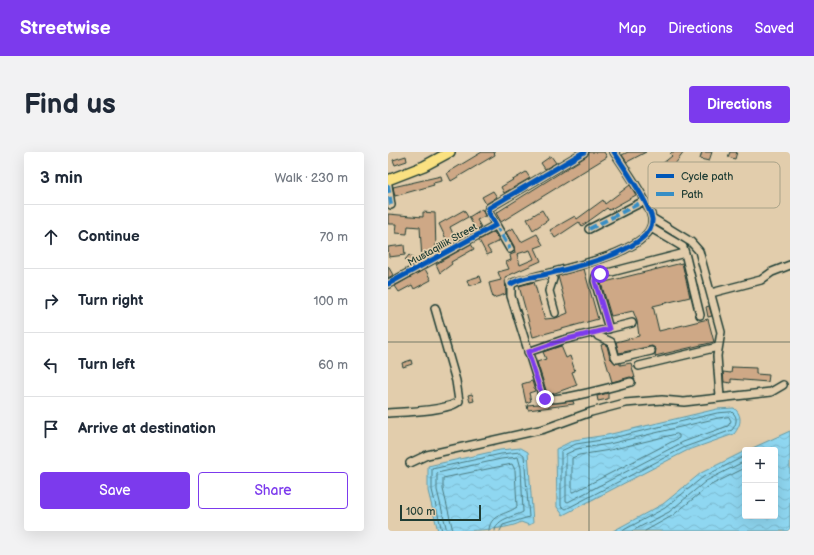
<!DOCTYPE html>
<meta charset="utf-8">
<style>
body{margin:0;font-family:"Balsamiq Sans",sans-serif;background:#f2f2f3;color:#1f2937}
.controls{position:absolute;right:12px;bottom:12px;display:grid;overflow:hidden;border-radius:4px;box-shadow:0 4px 16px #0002}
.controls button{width:36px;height:36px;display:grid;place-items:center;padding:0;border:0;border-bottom:1px solid #e0e1e3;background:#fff;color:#1f2937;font:20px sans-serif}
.scale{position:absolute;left:12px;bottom:10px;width:81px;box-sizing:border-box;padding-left:4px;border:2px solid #1f3d34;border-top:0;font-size:11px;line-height:14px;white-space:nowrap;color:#1f3d34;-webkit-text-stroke:3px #e2cdac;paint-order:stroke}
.stop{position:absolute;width:12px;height:12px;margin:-9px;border:3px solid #7c3aed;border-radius:50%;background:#fff}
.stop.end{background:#7c3aed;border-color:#fff;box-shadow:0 1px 4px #0008}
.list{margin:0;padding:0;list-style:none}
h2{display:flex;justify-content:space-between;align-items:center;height:52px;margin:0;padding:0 16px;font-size:17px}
h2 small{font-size:13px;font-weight:400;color:#747a83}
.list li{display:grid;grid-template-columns:26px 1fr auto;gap:12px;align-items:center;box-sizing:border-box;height:64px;padding:0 16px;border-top:1px solid #e0e1e3}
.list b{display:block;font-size:15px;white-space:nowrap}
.list em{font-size:13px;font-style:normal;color:#747a83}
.actions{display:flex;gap:8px;padding:12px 16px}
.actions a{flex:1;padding:9px 0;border:1px solid #7c3aed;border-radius:4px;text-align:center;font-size:14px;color:#7c3aed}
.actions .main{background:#7c3aed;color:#fff}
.icon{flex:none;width:22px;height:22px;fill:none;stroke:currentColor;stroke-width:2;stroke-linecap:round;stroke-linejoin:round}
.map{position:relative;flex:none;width:402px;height:379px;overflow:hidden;border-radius:4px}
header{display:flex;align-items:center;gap:24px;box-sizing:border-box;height:56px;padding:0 20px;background:#7c3aed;color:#fff}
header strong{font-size:19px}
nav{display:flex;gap:22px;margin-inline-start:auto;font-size:14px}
.intro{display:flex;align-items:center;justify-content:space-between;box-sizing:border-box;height:96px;padding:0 24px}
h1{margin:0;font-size:28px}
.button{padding:10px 18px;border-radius:4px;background:#7c3aed;color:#fff;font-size:14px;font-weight:700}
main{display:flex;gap:24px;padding:0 24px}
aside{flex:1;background:#fff;border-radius:4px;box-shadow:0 4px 16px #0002}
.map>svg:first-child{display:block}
.water{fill:url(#water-waves);stroke:#6299a5}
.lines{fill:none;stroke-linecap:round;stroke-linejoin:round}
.shore{stroke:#4c7b80;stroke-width:1}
.building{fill:#cea886;stroke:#1f3d34;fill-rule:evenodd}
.minor-casing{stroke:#1f3d34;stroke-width:10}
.major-casing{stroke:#1f3d34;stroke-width:12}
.minor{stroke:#e2cdac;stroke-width:7}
.major{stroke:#fae181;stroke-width:9}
.quiet{stroke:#378ec5;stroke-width:4;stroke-dasharray:8 4;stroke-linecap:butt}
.cycleway-casing{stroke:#e2cdac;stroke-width:8}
.cycleway{stroke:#0057b8;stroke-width:5}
.route{stroke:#7c3aed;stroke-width:5}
.grid{fill:none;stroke:#1f3d34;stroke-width:1;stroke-opacity:0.55}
.labels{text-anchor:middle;stroke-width:3.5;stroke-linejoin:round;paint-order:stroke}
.street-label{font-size:10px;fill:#1f3d34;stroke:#e2cdac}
.key{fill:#e2cdac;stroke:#a8a288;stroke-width:1}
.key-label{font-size:11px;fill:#1f3d34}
</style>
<header>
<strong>Streetwise</strong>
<nav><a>Map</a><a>Directions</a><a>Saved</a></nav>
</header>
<div class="intro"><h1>Find us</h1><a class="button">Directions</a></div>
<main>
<aside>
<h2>3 min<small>Walk · 230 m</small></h2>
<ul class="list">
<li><svg class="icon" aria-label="ahead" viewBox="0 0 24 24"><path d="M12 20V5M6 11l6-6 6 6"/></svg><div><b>Continue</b></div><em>70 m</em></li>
<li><svg class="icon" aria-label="right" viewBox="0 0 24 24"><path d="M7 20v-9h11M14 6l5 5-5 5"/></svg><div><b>Turn right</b></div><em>100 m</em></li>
<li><svg class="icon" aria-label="left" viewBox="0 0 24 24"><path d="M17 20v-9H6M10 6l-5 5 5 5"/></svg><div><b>Turn left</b></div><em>60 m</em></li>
<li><svg class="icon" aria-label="arrive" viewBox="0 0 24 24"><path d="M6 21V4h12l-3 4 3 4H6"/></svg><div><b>Arrive at destination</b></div></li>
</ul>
<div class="actions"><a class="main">Save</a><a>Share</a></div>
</aside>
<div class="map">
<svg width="402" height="379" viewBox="0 0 402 379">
<defs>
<pattern id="water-waves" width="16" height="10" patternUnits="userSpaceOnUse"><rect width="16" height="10" fill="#8fd7f1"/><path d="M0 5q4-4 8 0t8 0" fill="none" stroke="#7bb9cf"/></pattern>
</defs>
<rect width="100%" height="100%" fill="#e2cdac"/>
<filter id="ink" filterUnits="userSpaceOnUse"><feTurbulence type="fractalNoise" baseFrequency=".025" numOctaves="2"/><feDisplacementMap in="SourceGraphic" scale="8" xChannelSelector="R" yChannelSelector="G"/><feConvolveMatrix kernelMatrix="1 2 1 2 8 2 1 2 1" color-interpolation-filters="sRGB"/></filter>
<g filter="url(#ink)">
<!-- water -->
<path class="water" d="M346,256c9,8 7,17 0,26l-48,17 -123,64 -6,-8 -1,-58 18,-9 33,-5 110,-26z
M402,279v100h-177l50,-27 38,-31 44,-22v65h30v-66h-27z
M133,296l7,4 5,71 -4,2 -8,-3c-15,9 -62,9 -83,9l-10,-40v-25l72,-16z"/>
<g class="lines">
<!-- shore -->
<path class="shore" d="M344,260c7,5 4,13 0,18l-47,17 -119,62 -5,-3v-55l15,-7 32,-5 109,-26z
M341,265l2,4 -3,5 -45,16 -115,60 -2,-1v-47l11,-5 32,-5 109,-26z
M289,282l2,1v3l-105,54h-2v-34l7,-3 31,-5z
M54,379l-10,-41v-21l69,-15 19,-2 4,3 5,62 -26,8 -3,6
M59,379l-10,-41v-17l64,-14 17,-2 3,11 2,44c-9,5 -27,6 -28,19
M65,379l-10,-42v-11l69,-14 3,6 2,37c-11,8 -28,7 -28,24
M234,379l43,-23 38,-31 42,-21
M244,379l37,-19 37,-31 39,-20
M257,379l27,-15 37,-30 36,-18"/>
</g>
<!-- building -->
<path class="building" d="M94,0h12l1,3 -44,26 -4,-8z
M201,0h15l3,5 -106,65 -5,-9 83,-52 8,-5z
M240,0h18l-19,10 -5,-7z
M284,0h12l-9,12 -18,14 -5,-6 20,-16 -2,-2z
M314,0h10l-3,9 -9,-2z
M342,0h7l-2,7 -7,-2z
M18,4l1,5 -12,4 -2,-5z
M163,4l5,7 -11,6 -4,-6z
M138,20l4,6 -26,15 -3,-6z
M53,24l1,5 -9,2 1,2 -39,11 -2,-9z
M242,33l6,10 -27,15 -2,-2 -25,18 -3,-4 -24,16 -5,-8 25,-14 2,3 26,-19 2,4z
M105,39l4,6 -11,7 -4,-7z
M94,57l3,7 -8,4 4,7 -5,3 -7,-13z
M76,58l4,7 -18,10 6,14 -7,4 -10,-21z
M154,58l6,10 -15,10 -6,-11z
M35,60l12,1 1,39 -14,8 -2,-33 -12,-1 -1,8 -11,-1 1,-9h-9v-10l35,3z
M125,76l8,14 16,-8 6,11 -8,3 6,13 -36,16 1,17 -13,4 -4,-15 12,-3 -3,-8 11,-3 -3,-7 5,-2 -1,-5 5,-2 -1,-7 -8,-14zM142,98l4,9 -14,6 -3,-11z
M106,80l5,9 -12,6 4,6 -4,2 -8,-15z
M83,92l3,5 -23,13 1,2 -12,9 -4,-9z
M16,93l1,10 -16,2 -1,-10z
M21,103l8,7 -6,4 -6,-6z
M294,111l8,34 -37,9 6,25 49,-12 6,23 -59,14 1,-7 -4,-3 -33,7 -3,-11 23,-6 -2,-15 -4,-10 -22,5 -10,-33z
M0,114l5,9 -5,3z
M37,117l6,11 -17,9 -2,-4 -13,7 -4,-6z
M196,117l14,50 -65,18 -14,-51 15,-4 11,37 11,-1 12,-5 -10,-37z
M92,124l2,6 -13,4 -2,-6z
M321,154l3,10 -4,1 -2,-10z
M216,192l3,2 3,12 5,5h5v2l11,-2 4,15 -5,-1 -18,5 -11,-37z
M173,194l5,12 4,-2 5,15 -3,1 5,13 -25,9 -5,-1 -10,-31 9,-3 -3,-7z
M23,208l1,4 -9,3 -1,-4z
M344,215l24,1v6l13,1 -1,7 -37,-3v4l-7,-1 -1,-10 8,1z
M144,229l3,10 -6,2 2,8 -5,2 -4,-19z
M220,241v6l-10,2 -1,-5z
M84,242l2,7 -4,1 -2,-7z
M185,249l1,3 -46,6 -1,-5z"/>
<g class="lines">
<!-- minor casing -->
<g class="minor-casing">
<path id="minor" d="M226,0c10,15 35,50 38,66 6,38 -114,55 -139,65l-2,3v10l32,102c13,5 72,-12 88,-16
M0,33l3,20
M264,66l39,24 8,9 22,81 -4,24 3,41
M108,73l14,24
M201,77l55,-28
M297,101l15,62
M164,121l1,6 -4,12 6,22
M0,132l108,-59 -8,-14 1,-3 95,-56
M323,141l50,-13 11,-8 18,-7
M221,177l-14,-48 1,-5 89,-23 -2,-6 -32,-19
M208,180l2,4 13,6 4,14 2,3 34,-8
M140,200l35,-12 69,-17
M251,214l79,-19
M0,261c15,-1 61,-2 71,-12l-3,-20 -21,-73
M22,311l17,-8 117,-26 47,-17 34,-9 37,-3 22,2 87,-10 12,-7"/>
</g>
<!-- major casing -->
<g class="major-casing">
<path id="major" d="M0,28l36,-14 26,-14"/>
</g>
<!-- minor -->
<use href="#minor" class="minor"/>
<!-- major -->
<use href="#major" class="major"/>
<!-- quiet -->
<path class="quiet" d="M0,33l3,20
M108,73l14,24
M201,77l55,-28"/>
<!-- cycleway casing -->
<g class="cycleway-casing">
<path id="cycleway" d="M0,132l108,-59 -8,-14 1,-3 95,-56
M123,132c8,-6 23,-7 32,-9 24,-6 112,-24 109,-56 -2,-15 -29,-53 -38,-67"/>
</g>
<!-- cycleway -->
<use href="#cycleway" class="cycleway"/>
</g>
</g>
<g class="lines" filter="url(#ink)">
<!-- route -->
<path class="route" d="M157,247l-3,-4 -14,-43 35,-12 46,-11 -14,-48 1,-5 4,-2"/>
</g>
<!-- grid -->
<path class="grid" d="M201,0v379M0,190h402"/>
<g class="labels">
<!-- street labels -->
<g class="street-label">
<text transform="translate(54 92) rotate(-29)" y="4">Mustaqillik Street</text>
</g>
</g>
<!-- legend -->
<rect x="260" y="10" width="132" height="46" rx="6" class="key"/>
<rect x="268" y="22" width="18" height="4" fill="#0057b8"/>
<rect x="268" y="40" width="18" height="4" fill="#378ec5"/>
<g class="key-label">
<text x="293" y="28">Cycle path</text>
<text x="293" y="46">Path</text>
</g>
</svg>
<div class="controls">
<button>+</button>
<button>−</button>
</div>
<div class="scale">100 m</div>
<div class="stop" style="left:212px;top:122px"></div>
<div class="stop end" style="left:157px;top:247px"></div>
</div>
</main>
